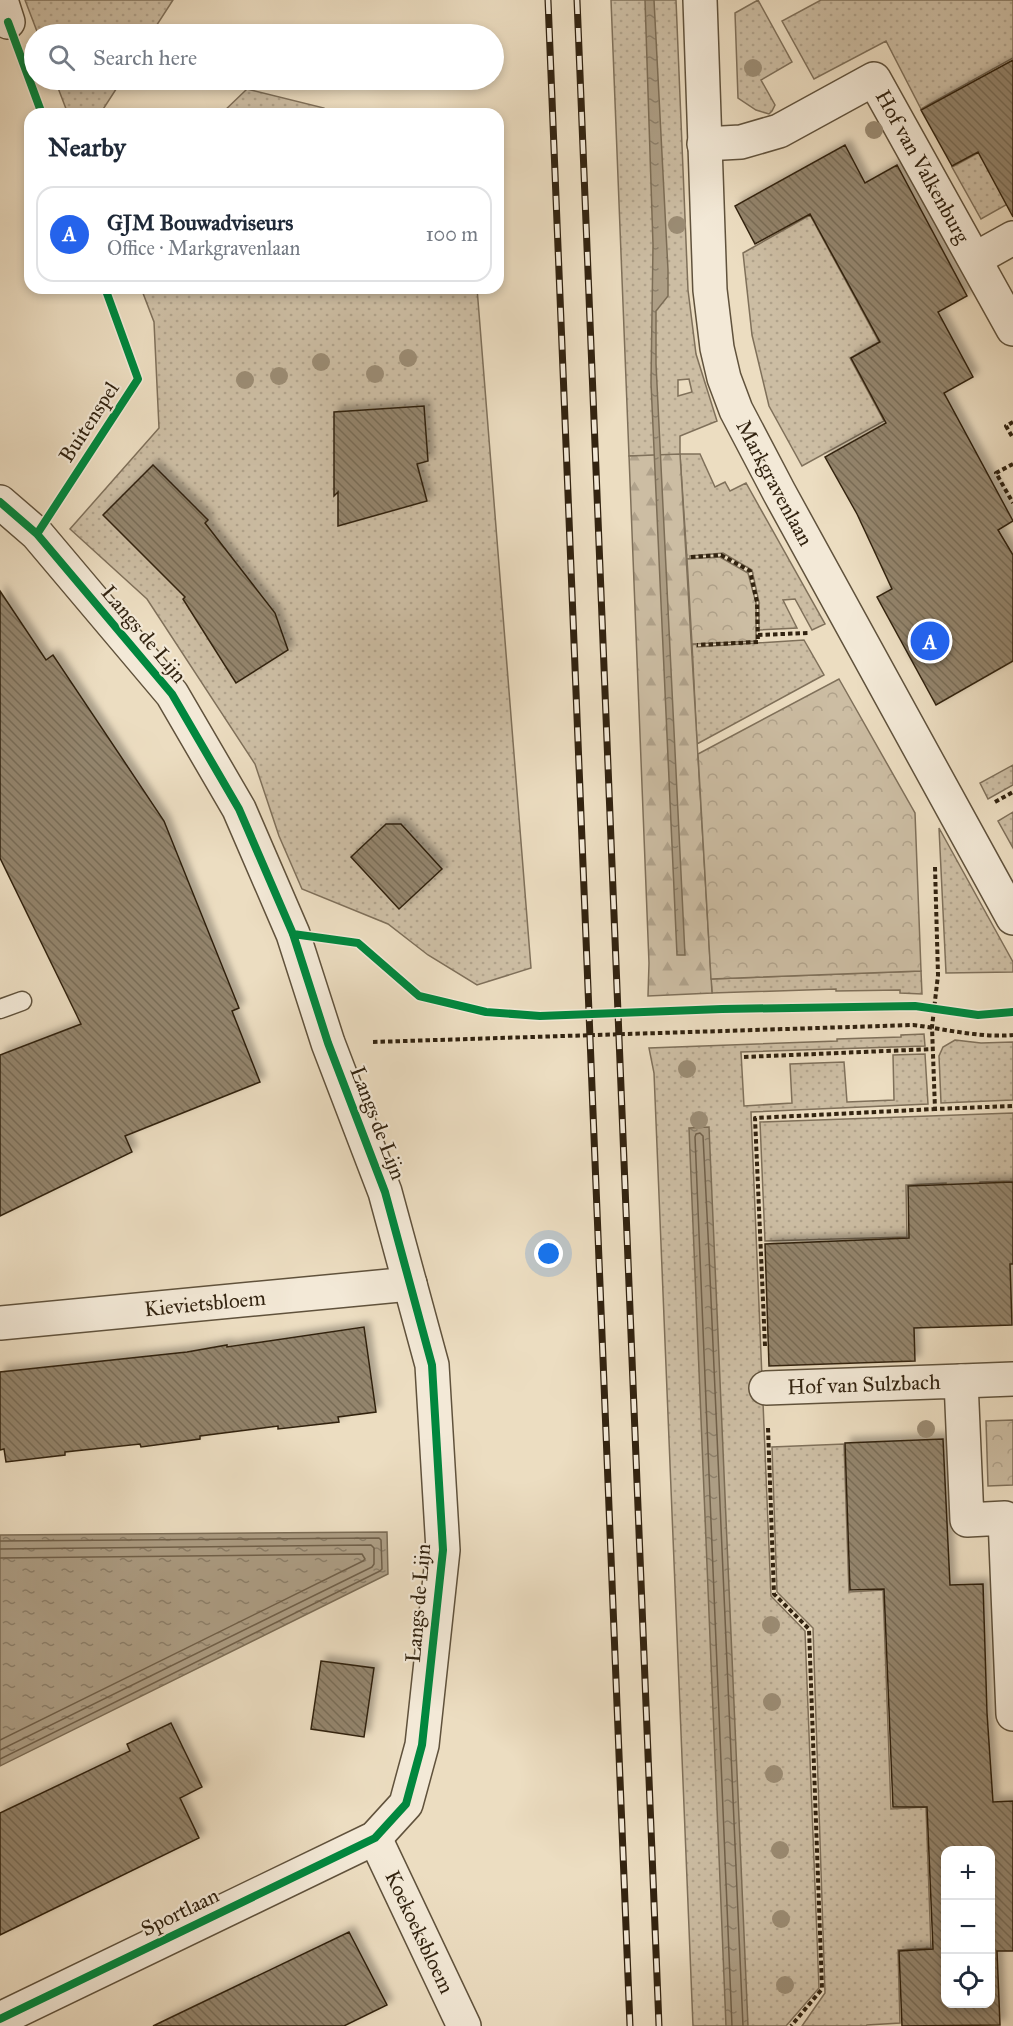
<!DOCTYPE html>
<meta charset="utf-8">
<style>
body{margin:0;font-family:"IM FELL Great Primer",serif;background:#f2f2f3;color:#1f2937}
.controls{position:absolute;right:18px;bottom:18px;display:grid;overflow:hidden;border-radius:12px;box-shadow:0 3px 9px #0003}
.controls button{width:54px;height:54px;display:grid;place-items:center;padding:0;border:0;border-bottom:2px solid #e0e1e3;background:#fff;color:#1f2937;font:30px sans-serif}
.you{position:absolute;left:549px;top:1254px;width:21px;height:21px;margin:-15px;border:4px solid #fff;border-radius:50%;background:#1a73e8;box-shadow:0 0 0 9px #1a73e833}
.badge{display:grid;place-items:center;width:39px;height:39px;border-radius:50%;background:#2563eb;color:#fff;font-size:20px;font-weight:700}
.pin{position:absolute;translate:-50% -50%;border:3px solid #fff;box-shadow:0 2px 6px #0006}
.list{margin:0;padding:0;list-style:none}
h2{display:flex;justify-content:space-between;align-items:center;height:78px;margin:0;padding:0 24px;font-size:26px}
h2 small{font-size:20px;font-weight:400;color:#747a83}
.list li{display:grid;grid-template-columns:39px 1fr auto;gap:18px;align-items:center;box-sizing:border-box;height:96px;margin:0 12px 12px;padding:0 12px;border:2px solid #e0e1e3;border-radius:18px}
.list b{display:block;font-size:22px;white-space:nowrap}
.list p{margin:0;font-size:20px;white-space:nowrap;color:#747a83}
.list em{font-size:20px;font-style:normal;color:#747a83}
.icon{flex:none;width:33px;height:33px;fill:none;stroke:currentColor;stroke-width:2;stroke-linecap:round;stroke-linejoin:round}
.map{position:relative;flex:none;width:1013px;height:2026px;overflow:hidden}
.search{position:absolute;background:#fff;box-shadow:0 3px 9px #0003;left:24px;top:24px;width:480px;height:66px;display:flex;align-items:center;gap:15px;box-sizing:border-box;padding:0 21px;border-radius:33px;color:#747a83;font-size:22px}
.panel{position:absolute;background:#fff;box-shadow:0 3px 9px #0003;left:24px;top:108px;width:480px;height:186px;border-radius:18px}
.map>svg:first-child{display:block}
.grass{fill:url(#grass-dots);stroke:#7f705a;stroke-width:1.5;fill-rule:evenodd}
.forest{fill:url(#forest-firs);stroke:#7f705a;stroke-width:1.5}
.park{fill:url(#park-crowns);stroke:#7f705a;stroke-width:1.5}
.water{fill:url(#water-ripples);stroke:#7c6d56;stroke-width:1.5}
.lines{fill:none;stroke-linecap:round;stroke-linejoin:round}
.shore{stroke:#70604a;stroke-width:1.5}
.building{fill:url(#building-back-hatch);stroke:#322310;stroke-width:1.5;fill-rule:evenodd;filter:url(#shadow)}
.service-casing{stroke:#60523c;stroke-width:21}
.minor-casing{stroke:#60523c;stroke-width:36}
.path{stroke:#322310;stroke-width:4;stroke-dasharray:4.5 3;stroke-linecap:butt}
.service{stroke:#f3e9d7;stroke-width:18}
.minor{stroke:#f3e9d7;stroke-width:33}
.rail-casing{stroke:#322310;stroke-width:7}
.rail{stroke:#f3e9d7;stroke-width:4.5;stroke-dasharray:14;stroke-linecap:butt}
.cycleway-casing{stroke:#f3e9d7;stroke-width:11}
.cycleway{stroke:#00873e;stroke-width:8}
.tree{fill:#9b8c74}
.labels{text-anchor:middle;stroke-width:4.5;stroke-linejoin:round;paint-order:stroke}
.street-label{font-size:21px;fill:#322310;stroke:#f3e9d7}
</style>
<div class="map">
<svg width="1013" height="2026" viewBox="0 0 1013 2026">
<defs>
<pattern id="grass-dots" width="8" height="8" patternUnits="userSpaceOnUse" patternTransform="scale(1.5)"><rect width="8" height="8" fill="#ccbda3"/><path d="M2 2h.1M6 6h.1" fill="none" stroke="#b0a28b" stroke-width="1.8" stroke-linecap="round"/></pattern>
<pattern id="forest-firs" width="22" height="20" patternUnits="userSpaceOnUse" patternTransform="scale(1.5)"><rect width="22" height="20" fill="#ccbda3"/><path d="M5 1l3.5 6h-7zM16 11l3.5 6h-7z" fill="#b0a28b"/></pattern>
<pattern id="park-crowns" width="20" height="18" patternUnits="userSpaceOnUse" patternTransform="scale(1.5)"><rect width="20" height="18" fill="#ccbda3"/><path d="M2 6a3 3 0 1 1 6 0M12 15a3 3 0 1 1 6 0" fill="none" stroke="#b0a28b"/></pattern>
<pattern id="water-ripples" width="26" height="14" patternUnits="userSpaceOnUse" patternTransform="scale(1.5)"><rect width="26" height="14" fill="#ad9e85"/><path d="M2 4q2-2 4 0t4 0M15 11q2-2 4 0t4 0" fill="none" stroke="#8d806b"/></pattern>
<pattern id="building-back-hatch" width="6" height="6" patternUnits="userSpaceOnUse" patternTransform="scale(1.5)"><rect width="6" height="6" fill="#93846c"/><path d="M-1 5l2 2M0 0l6 6M5-1l2 2" fill="none" stroke="#796c57"/></pattern>
<filter id="shadow"><feDropShadow dx="5.5" dy="-5.5" stdDeviation="3" flood-color="#0004"/></filter>
</defs>
<rect width="100%" height="100%" fill="#ecddc1"/>
<filter id="stains"><feTurbulence type="fractalNoise" baseFrequency=".00333" numOctaves="4"/><feColorMatrix values="0 0 0 0 .2 0 0 0 0 .09 0 0 0 0 .02 0 0 0 .5 -.17"/></filter>
<radialGradient id="worn" r=".72"><stop offset=".6" stop-color="#630" stop-opacity="0"/><stop offset="1" stop-color="#630" stop-opacity=".3"/></radialGradient>
<!-- grass -->
<path class="grass" d="M25,0h148l-22,34h-113z
M611,0h65l12,290 8,64 21,67 -37,15v18h20l15,33 10,-5 5,9 16,-8 79,141 -13,6 -17,-31 -12,1 14,28 -38,2v-28l-7,-32 -29,-17 -33,3v3h-3l-7,-104 -51,1zM689,379l3,13 -14,4v-16z
M758,0l34,62 -31,18 14,25 -3,6 -3,3 -13,-4 -18,-12 -3,-85z
M821,0h192v58l-92,51 -35,-68 -72,38 -32,-58z
M55,80h67l-22,34h-32z
M247,89l77,19v6h-103z
M1013,134v67l-32,18 -29,-52z
M810,215l69,127 -29,16 34,63 -82,45 -33,-60 -17,-71 -9,-82z
M141,288h336l54,680 -54,17 -49,-30 -40,-31 -86,-35 -23,-53 -24,-72 -108,-165 -77,-70 89,-101 -5,-106z
M804,640l20,35 -2,1 -125,68 -5,-100h4l1,3z
M1013,765v20l-25,14 -8,-16z
M1013,812v36l-15,-27z
M939,828l74,134v10l-67,1z
M921,971l1,23 -22,-1v-3l-64,1v-2l-124,4 -1,-14z
M924,1034l1,12 -184,6 3,54 48,-3 -2,-39 54,-2 3,40 47,-2 -1,-45 32,-1 3,50 -177,8 20,484 34,35 14,357 -33,38h-93l-39,-953 -5,-25 188,-7v-2l64,-2v-2z
M955,1040l26,3 32,-1v58l-72,3 -2,-47 4,-9z
M1013,1113v68l-33,1 1,18 -34,1 -1,-18 -40,2 1,52 -142,4 -5,-119z
M844,1444l5,148 34,-2 8,219 35,-2 5,141 -33,2 2,73 -33,2 -1,1h-64l23,-33 -12,-365 -36,-36 -5,-145z"/>
<!-- forest -->
<path class="forest" d="M680,454l32,539 -64,3 1,-33 -20,-507z"/>
<!-- park -->
<path class="park" d="M720,557l28,16 8,30v38l-64,3 -5,-85z
M839,679l76,134 6,158 -210,8 -13,-225z
M1013,1420v65l-25,1 -2,-65z"/>
<!-- water -->
<path class="water" d="M645,0h9l14,270v26l-12,15v53l29,591h-8l-26,-572 2,-138z
M709,1127l39,899h-22l-37,-898z
M387,1532l1,42 -388,192v-231z"/>
<g class="lines">
<!-- shore -->
<path class="shore" d="M0,1541l379,-3 2,2 1,29 -2,2 -380,188
M0,1549l371,-4 3,3v16l-2,3 -372,183
M0,1558l362,-4 3,5 -2,2 -363,179
M732,2026l-37,-889 1,-3 4,-1 3,3 6,118 34,772"/>
</g>
<!-- building -->
<path class="building" d="M1013,60v157l-35,-65 -26,14 -31,-56z
M845,145l20,38 32,-18 70,131 -29,16 35,65 -29,16 69,128 -15,9 15,25v106l-77,44 -59,-108 15,-8 -35,-75 -32,-57 61,-34 -35,-65 29,-16 -70,-128 -55,30 -20,-38z
M424,406l4,55 -11,3 10,37 -89,25v-34l-4,4v-84z
M153,465l55,55 -3,3 70,90 13,37 -52,33 -53,-84 2,-2 -82,-82z
M0,591l46,69 7,-5 111,166 75,187 -7,3 28,71 -135,54 7,16 -132,64v-161l81,-31 -81,-166z
M386,824h15l41,45 -43,40 -48,-52z
M1013,1182v82h-3l2,61 -98,3 1,33 -146,5 -4,-122 144,-6 -1,-52z
M364,1327l12,85 -38,5 1,5 -61,7v-3l-78,10v3l-59,8 -1,-3 -75,8v3l-59,7 -2,-13 -4,1v-78l187,-20 40,-7v2z
M943,1439l7,146 33,-1 4,129 6,89 20,-1v150h-16l3,74 -98,1 -3,-75 34,-2 -6,-142h-34l-9,-218 -34,1 -5,-147zM945,1851h45v153h-45z
M321,1661l53,7 -10,69 -53,-8z
M171,1723l31,64 -22,11 19,40 -199,97v-122l130,-62 -3,-7z
M349,1932l38,73 -43,21h-191z"/>
<g class="lines">
<!-- service casing -->
<g class="service-casing">
<path id="service" d="M0,1009l22,-8"/>
</g>
<!-- minor casing -->
<g class="minor-casing">
<g id="minor">
<path d="M1,0l7,22"/>
<path id="s1" d="M700,0l10,290 7,58 7,30 12,32 43,82 234,426"/>
<path id="s2" d="M704,144l37,-2 38,-11 95,-52 139,250"/>
<path d="M975,259l38,-21"/>
<path d="M0,502l37,32 135,160 67,115 54,125 35,109 57,149 47,173 11,185 -21,195 -16,59 -31,34 -375,181"/>
<path id="s3" d="M0,1323l410,-39"/>
<path d="M961,1381l52,-2"/>
<path id="s4" d="M766,1388l195,-7 6,139 38,-2 8,196"/>
<path id="s5" d="M375,1838l89,188"/>
</g>
</g>
<!-- path -->
<path class="path" d="M1013,422l-7,4 7,12
M1013,464l-17,9 17,30
M691,557l30,-2 29,16 7,31 1,40 -61,3
M758,635l50,-2
M995,802l18,-10
M935,867l3,108 -6,52 3,82 78,-3
M373,1042l540,-17c33,4 66,13 100,10
M744,1057l189,-8
M765,1346l-10,-228 180,-9
M768,1428l6,166 35,35 13,360 -31,37"/>
<!-- service -->
<use href="#service" class="service"/>
<!-- minor -->
<use href="#minor" class="minor"/>
<!-- rail casing -->
<g class="rail-casing">
<path id="rail" d="M548,0l82,2026
M577,0l82,2026"/>
</g>
<!-- rail -->
<use href="#rail" class="rail"/>
<!-- cycleway casing -->
<g class="cycleway-casing">
<path id="cycleway" d="M8,22l34,92
M0,502l37,32 135,160 67,115 54,125 35,109 57,149 47,173 11,185 -21,195 -16,59 -31,34 -375,181
M37,534l101,-155 -33,-91
M293,934l65,9 61,53 67,16 54,4 182,-7 193,-3 63,9 35,-3"/>
</g>
<!-- cycleway -->
<use href="#cycleway" class="cycleway"/>
</g>
<!-- trees -->
<g class="tree">
<circle cx="753" cy="68" r="9"/>
<circle cx="874" cy="130" r="9"/>
<circle cx="677" cy="225" r="9"/>
<circle cx="408" cy="358" r="9"/>
<circle cx="321" cy="362" r="9"/>
<circle cx="375" cy="374" r="9"/>
<circle cx="279" cy="376" r="9"/>
<circle cx="245" cy="380" r="9"/>
<circle cx="687" cy="1069" r="9"/>
<circle cx="699" cy="1120" r="9"/>
<circle cx="926" cy="1429" r="9"/>
<circle cx="771" cy="1625" r="9"/>
<circle cx="772" cy="1702" r="9"/>
<circle cx="774" cy="1774" r="9"/>
<circle cx="780" cy="1850" r="9"/>
<circle cx="781" cy="1919" r="9"/>
<circle cx="785" cy="1985" r="9"/>
</g>
<g class="labels">
<!-- street labels -->
<g class="street-label">
<text dy="7" stroke="none"><textPath href="#s2" startOffset="285">Hof van Valkenburg</textPath></text>
<text transform="translate(89 422) rotate(-57)" y="7">Buitenspel</text>
<text dy="7" stroke="none"><textPath href="#s1" startOffset="496">Markgravenlaan</textPath></text>
<text transform="translate(144 634) rotate(50)" y="7">Langs de Lijn</text>
<text transform="translate(378 1123) rotate(69)" y="7">Langs de Lijn</text>
<text dy="7" stroke="none"><textPath href="#s3" startOffset="206">Kievietsbloem</textPath></text>
<text dy="7" stroke="none"><textPath href="#s4" startOffset="98">Hof van Sulzbach</textPath></text>
<text transform="translate(418 1603) rotate(-85)" y="7">Langs de Lijn</text>
<text transform="translate(180 1912) rotate(-26)" y="7">Sportlaan</text>
<text dy="7" stroke="none"><textPath href="#s5" startOffset="104">Koekoeksbloem</textPath></text>
</g>
</g>
<rect width="100%" height="100%" filter="url(#stains)"/>
<rect width="100%" height="100%" fill="url(#worn)"/>
</svg>
<div class="controls">
<button>+</button>
<button>−</button>
<button><svg class="icon" aria-label="locate" viewBox="0 0 24 24"><circle cx="12" cy="12" r="6"/><path d="M12 2v4M12 18v4M2 12h4M18 12h4"/></svg></button>
</div>
<div class="you"></div>
<div class="pin badge" style="left:930px;top:641px">A</div>
<div class="search"><svg class="icon" aria-label="search" viewBox="0 0 24 24"><circle cx="10" cy="10" r="6"/><path d="M15 15l6 6"/></svg>Search here</div>
<section class="panel">
<h2>Nearby<small></small></h2>
<ul class="list">
<li><span class="badge">A</span><div><b>GJM Bouwadviseurs</b><p>Office · Markgravenlaan</p></div><em>100 m</em></li>
</ul>
</section>
</div>
